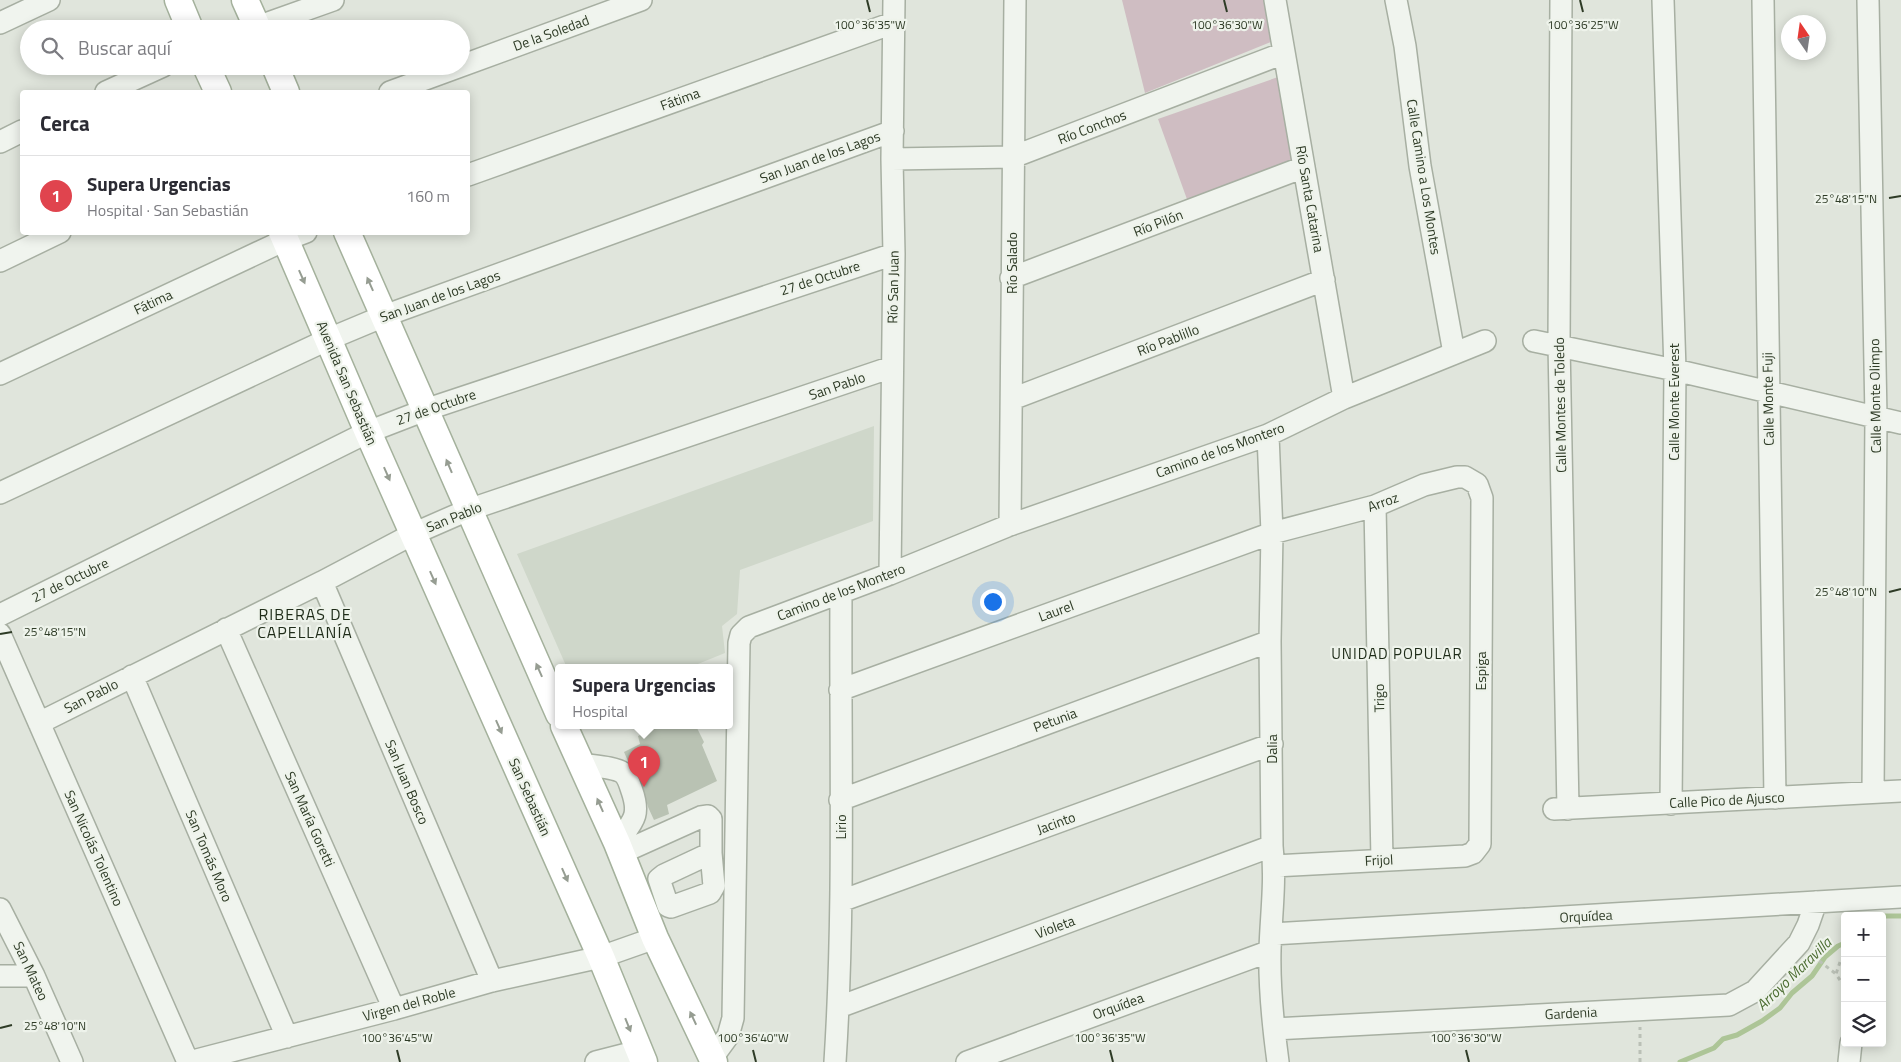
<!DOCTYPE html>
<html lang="es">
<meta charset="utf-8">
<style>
body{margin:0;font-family:"Titillium Web",sans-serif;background:#f2f2f3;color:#2b2b33}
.controls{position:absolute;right:15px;bottom:15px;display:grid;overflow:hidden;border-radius:5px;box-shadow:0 2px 12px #0003}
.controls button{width:45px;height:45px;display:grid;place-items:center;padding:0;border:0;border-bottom:1px solid #e1e1e2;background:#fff;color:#2b2b33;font:25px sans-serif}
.compass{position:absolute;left:1781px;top:15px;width:45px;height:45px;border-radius:50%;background:#fff;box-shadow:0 2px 12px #0003;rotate:347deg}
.you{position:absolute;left:992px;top:601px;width:18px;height:18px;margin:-12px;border:4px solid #fff;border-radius:50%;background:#1a73e8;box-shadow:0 0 0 8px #1a73e833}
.badge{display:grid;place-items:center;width:32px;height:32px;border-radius:50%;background:#4357c8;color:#fff;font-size:16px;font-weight:700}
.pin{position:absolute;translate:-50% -41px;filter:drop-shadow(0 1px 2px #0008)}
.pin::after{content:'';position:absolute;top:26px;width:18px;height:15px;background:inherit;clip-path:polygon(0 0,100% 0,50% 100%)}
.popup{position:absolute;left:555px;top:664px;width:178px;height:65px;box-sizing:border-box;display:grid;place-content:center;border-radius:5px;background:#fff;filter:drop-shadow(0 1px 4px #0005);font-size:16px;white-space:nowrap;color:#7c7c81}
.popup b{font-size:19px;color:#2b2b33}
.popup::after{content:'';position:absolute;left:50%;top:100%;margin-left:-10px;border:10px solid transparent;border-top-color:#fff}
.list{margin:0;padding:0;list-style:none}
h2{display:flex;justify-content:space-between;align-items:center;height:65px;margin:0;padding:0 20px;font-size:21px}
h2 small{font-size:16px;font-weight:400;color:#7c7c81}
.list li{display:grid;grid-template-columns:32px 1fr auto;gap:15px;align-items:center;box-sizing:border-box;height:80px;padding:0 20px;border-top:1px solid #e1e1e2}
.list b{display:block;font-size:19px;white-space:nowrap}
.list p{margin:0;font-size:16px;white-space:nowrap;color:#7c7c81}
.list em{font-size:16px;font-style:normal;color:#7c7c81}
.icon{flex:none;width:28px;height:28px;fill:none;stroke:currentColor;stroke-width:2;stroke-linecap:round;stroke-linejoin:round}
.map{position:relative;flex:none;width:1901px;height:1062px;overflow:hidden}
.search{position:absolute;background:#fff;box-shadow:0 2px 12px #0003;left:20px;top:20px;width:450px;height:55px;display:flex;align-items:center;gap:12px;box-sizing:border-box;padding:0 18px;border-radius:28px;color:#7c7c81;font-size:19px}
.panel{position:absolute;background:#fff;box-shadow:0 2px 12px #0003;left:20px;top:90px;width:450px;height:145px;border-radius:5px}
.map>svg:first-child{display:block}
.built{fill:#cfd7ca}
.green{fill:#cfbdc2}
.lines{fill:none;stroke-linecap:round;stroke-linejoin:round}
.stream{stroke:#adc597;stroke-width:5}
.building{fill:#b9c2b3}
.minor-casing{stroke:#a7afa2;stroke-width:24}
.major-casing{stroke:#a4b19c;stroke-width:29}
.path{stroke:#bac0b6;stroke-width:3;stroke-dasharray:4 4;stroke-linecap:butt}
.minor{stroke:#f0f4ee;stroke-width:21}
.major{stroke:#fff;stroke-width:26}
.oneway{fill:#969d92}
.ticks{fill:none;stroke:#2e3b26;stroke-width:2}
.labels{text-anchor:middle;stroke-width:4.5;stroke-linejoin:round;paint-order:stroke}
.street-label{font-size:14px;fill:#2e3b26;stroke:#eef3eb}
.neighbourhood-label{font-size:15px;letter-spacing:1px;fill:#1f2c19;stroke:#eef3eb}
.water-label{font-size:15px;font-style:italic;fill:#4c6d32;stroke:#eef3eb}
.quarter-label{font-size:16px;letter-spacing:1px;fill:#1f2c19;stroke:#eef3eb}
.ticks-label{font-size:12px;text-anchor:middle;fill:#2e3b26;stroke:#eef3eb;stroke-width:4.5;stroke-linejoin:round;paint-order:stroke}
</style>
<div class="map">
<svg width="1901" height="1062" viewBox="0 0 1901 1062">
<rect width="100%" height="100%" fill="#e0e5dc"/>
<!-- built -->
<path class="built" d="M874,426l-1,95 -133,49 -3,44 -15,12 3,27 -37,15h-121l-50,-114z"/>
<!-- green -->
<path class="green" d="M1122,0h147l7,40 -131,53z
M1281,76l11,85 -104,41 -30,-83z"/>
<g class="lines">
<!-- stream -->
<path class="stream" d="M1882,918l3,-2h16
M1680,1062l34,-14 9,-9 14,-4 25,-14 18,-13 12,-15 20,-17 13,-19 13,-11 7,-3"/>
</g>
<!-- building -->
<path class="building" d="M660,726h36l8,16 -2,3 15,36 -50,24 2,9 -15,6 -6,-13 -8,-31 -5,-9 -7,-6 -4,-9 16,-8 -2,-8z"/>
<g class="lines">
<!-- minor casing -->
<g class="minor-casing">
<path id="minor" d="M1275,0l69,398
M1396,0l9,46 15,120 34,187
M1561,0l-2,344 9,465
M1663,0l12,370 -4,434
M1763,0l12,798
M1868,0l8,417 -3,375
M0,23l49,-23
M257,27l76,-27
M461,66l180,-66
M106,92l57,-26
M390,92l71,-26
M0,142l22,-11
M892,159l121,-2 271,-104
M468,175l425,-152
M0,261l60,-29
M1011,278l293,-111
M1534,341l141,29 226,53
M0,374l285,-134 21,-8
M1012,399l312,-119
M1268,435l4,98 -2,108 2,205c4,35 -1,69 -2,104 -1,37 3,75 8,112
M0,493l329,-154 55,-23 509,-185
M1375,506l7,354
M1010,525l5,-525
M890,574l4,-320 -2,-95 2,-159
M322,582l170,399
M0,615l368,-183 57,-22 469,-156
M226,629l168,380
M0,634l188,428
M132,676l155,361
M840,690l432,-157 103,-27 49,-21 33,-8h8l12,7 5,14 -2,346 -7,9 -8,3 -191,10
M39,723l283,-141 91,-48 55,-24 424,-143
M581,764c11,2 34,3 42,9 5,4 7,12 9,18 9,26 0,31 -15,52
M840,800l430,-159
M1554,809l347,-18
M621,853l80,-36 7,-1 3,3v34l3,33 -4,7 -39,14 -3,-1 -9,-27 5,-4 47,-22
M841,901l431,-157
M0,909l34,67 38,86
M1272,934l629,-37
M0,976h34
M839,1007l433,-161
M1274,1029l455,-24 26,-14 44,-48 9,-18 8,-23
M712,1058l16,-22 5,-18 6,-375 2,-8 8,-8 141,-53 120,-49 258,-90 76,-37 141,-57
M189,1062l205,-53 98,-28 109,-24 54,-19
M596,1062l43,-11
M835,1062c10,-156 5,-313 6,-469
M967,1062l303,-111
M1849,1062l2,-19"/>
</g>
<!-- major casing -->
<g class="major-casing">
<path id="major" d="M178,0l12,29
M245,0l13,29
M206,66l12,26
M275,66l11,26
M282,232l86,200 233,525 43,105
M347,232l212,482
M564,726l53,117 38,95 59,124"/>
</g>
<!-- path -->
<path class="path" d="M1813,956l23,18
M1840,962l-4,12 9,14
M1640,1062v-35"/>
<!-- minor -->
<use href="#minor" class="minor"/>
<!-- major -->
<use href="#major" class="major"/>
</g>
<!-- one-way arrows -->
<defs><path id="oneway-solid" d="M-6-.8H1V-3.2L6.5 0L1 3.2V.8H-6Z" transform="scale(1.25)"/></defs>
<g class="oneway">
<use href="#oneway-solid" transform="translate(302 277) rotate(66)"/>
<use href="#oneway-solid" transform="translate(370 284) rotate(-114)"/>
<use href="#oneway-solid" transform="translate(449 466) rotate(-113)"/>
<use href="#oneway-solid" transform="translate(387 474) rotate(66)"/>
<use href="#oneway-solid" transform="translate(433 578) rotate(66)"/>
<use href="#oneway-solid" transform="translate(539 670) rotate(-114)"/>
<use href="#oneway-solid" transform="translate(499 727) rotate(66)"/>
<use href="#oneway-solid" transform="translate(600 805) rotate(-114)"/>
<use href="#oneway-solid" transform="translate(565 875) rotate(66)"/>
<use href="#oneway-solid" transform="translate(693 1018) rotate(-115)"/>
<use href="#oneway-solid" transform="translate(628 1025) rotate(68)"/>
</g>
<!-- ticks -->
<path class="ticks" d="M867,0l3,12M1224,0l3,12M1580,0l3,12M1889,198l12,-2M1889,592l12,-3M0,634l12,-2M0,1028l12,-3M397,1050l3,12M753,1050l3,12M1110,1050l3,12M1466,1050l3,12"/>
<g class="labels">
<!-- street labels -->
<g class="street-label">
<text transform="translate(551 33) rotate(-20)" y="5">De la Soledad</text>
<text transform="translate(680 99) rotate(-20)" y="5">Fátima</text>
<text transform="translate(1092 127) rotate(-21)" y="5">Río Conchos</text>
<text transform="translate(820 157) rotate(-20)" y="5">San Juan de los Lagos</text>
<text transform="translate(1424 177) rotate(81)" y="5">Calle Camino a Los Montes</text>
<text transform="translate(1310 199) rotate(80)" y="5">Río Santa Catarina</text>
<text transform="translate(1158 223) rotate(-21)" y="5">Río Pilón</text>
<text transform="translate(1012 263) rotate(-90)" y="5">Río Salado</text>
<text transform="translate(820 278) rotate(-18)" y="5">27 de Octubre</text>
<text transform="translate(893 287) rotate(-89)" y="5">Río San Juan</text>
<text transform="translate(440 296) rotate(-20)" y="5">San Juan de los Lagos</text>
<text transform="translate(153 302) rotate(-25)" y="5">Fátima</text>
<text transform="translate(1168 340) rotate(-21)" y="5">Río Pablillo</text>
<text transform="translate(347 383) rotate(67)" y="5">Avenida San Sebastián</text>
<text transform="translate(837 386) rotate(-19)" y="5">San Pablo</text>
<text transform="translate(1875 396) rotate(-91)" y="5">Calle Monte Olimpo</text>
<text transform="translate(1768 399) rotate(-91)" y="5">Calle Monte Fuji</text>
<text transform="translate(1674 402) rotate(-90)" y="5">Calle Monte Everest</text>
<text transform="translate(1560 405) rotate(-91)" y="5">Calle Montes de Toledo</text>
<text transform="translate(436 407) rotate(-19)" y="5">27 de Octubre</text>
<text transform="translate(1220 450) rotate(-20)" y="5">Camino de los Montero</text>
<text transform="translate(1383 502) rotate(-20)" y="5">Arroz</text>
<text transform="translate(454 517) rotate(-22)" y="5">San Pablo</text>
<text transform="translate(70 580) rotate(-26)" y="5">27 de Octubre</text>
<text transform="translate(841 592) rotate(-21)" y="5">Camino de los Montero</text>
<text transform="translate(1056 611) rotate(-20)" y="5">Laurel</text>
<text transform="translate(1481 671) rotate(-90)" y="5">Espiga</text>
<text transform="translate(91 696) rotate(-27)" y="5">San Pablo</text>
<text transform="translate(1379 698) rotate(-91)" y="5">Trigo</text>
<text transform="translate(1055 720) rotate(-20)" y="5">Petunia</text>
<text transform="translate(1272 749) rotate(-90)" y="5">Dalia</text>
<text transform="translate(407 782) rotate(67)" y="5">San Juan Bosco</text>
<text transform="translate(530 797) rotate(66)" y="5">San Sebastián</text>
<text transform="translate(1727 800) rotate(-3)" y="5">Calle Pico de Ajusco</text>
<text transform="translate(310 819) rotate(66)" y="5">San María Goretti</text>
<text transform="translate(1056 823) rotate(-20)" y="5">Jacinto</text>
<text transform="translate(841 827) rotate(-90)" y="5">Lirio</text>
<text transform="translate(94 848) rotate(66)" y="5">San Nicolás Tolentino</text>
<text transform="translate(209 856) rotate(67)" y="5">San Tomás Moro</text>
<text transform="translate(1379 860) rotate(-3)" y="5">Frijol</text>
<text transform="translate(1586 916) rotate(-3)" y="5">Orquídea</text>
<text transform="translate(1055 927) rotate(-20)" y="5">Violeta</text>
<text transform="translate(31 971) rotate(65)" y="5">San Mateo</text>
<text transform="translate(409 1004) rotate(-15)" y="5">Virgen del Roble</text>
<text transform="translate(1118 1006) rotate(-20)" y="5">Orquídea</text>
<text transform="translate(1571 1013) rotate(-3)" y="5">Gardenia</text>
</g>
<!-- neighbourhood labels -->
<g class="neighbourhood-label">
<text x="1397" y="659">UNIDAD POPULAR</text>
</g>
<!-- water labels -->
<g class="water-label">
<text transform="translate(1794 974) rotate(-44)" y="5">Arroyo Maravilla</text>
</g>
<!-- quarter labels -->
<g class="quarter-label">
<text x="305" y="620">RIBERAS DE<tspan x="305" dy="18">CAPELLANÍA</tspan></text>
</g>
</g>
<g class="ticks-label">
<text x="870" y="29">100°36'35"W</text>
<text x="1227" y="29">100°36'30"W</text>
<text x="1583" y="29">100°36'25"W</text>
<text x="1846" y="203">25°48'15"N</text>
<text x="1846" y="596">25°48'10"N</text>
<text x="55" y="636">25°48'15"N</text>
<text x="55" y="1030">25°48'10"N</text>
<text x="397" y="1042">100°36'45"W</text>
<text x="753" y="1042">100°36'40"W</text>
<text x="1110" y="1042">100°36'35"W</text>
<text x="1466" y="1042">100°36'30"W</text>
</g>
</svg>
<div class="controls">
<button>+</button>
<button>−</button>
<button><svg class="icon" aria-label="layers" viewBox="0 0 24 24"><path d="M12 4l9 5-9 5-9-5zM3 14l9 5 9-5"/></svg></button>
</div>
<svg class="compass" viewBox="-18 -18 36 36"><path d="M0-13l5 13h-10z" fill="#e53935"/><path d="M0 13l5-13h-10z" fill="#7c7c81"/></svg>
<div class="you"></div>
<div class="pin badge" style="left:644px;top:787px;background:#e0444e">1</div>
<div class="popup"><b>Supera Urgencias</b>Hospital</div>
<div class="search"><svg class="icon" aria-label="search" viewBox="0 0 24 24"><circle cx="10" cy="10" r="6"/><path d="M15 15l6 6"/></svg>Buscar aquí</div>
<section class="panel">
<h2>Cerca<small></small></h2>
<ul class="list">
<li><span class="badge" style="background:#e0444e">1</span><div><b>Supera Urgencias</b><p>Hospital · San Sebastián</p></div><em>160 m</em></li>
</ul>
</section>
</div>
